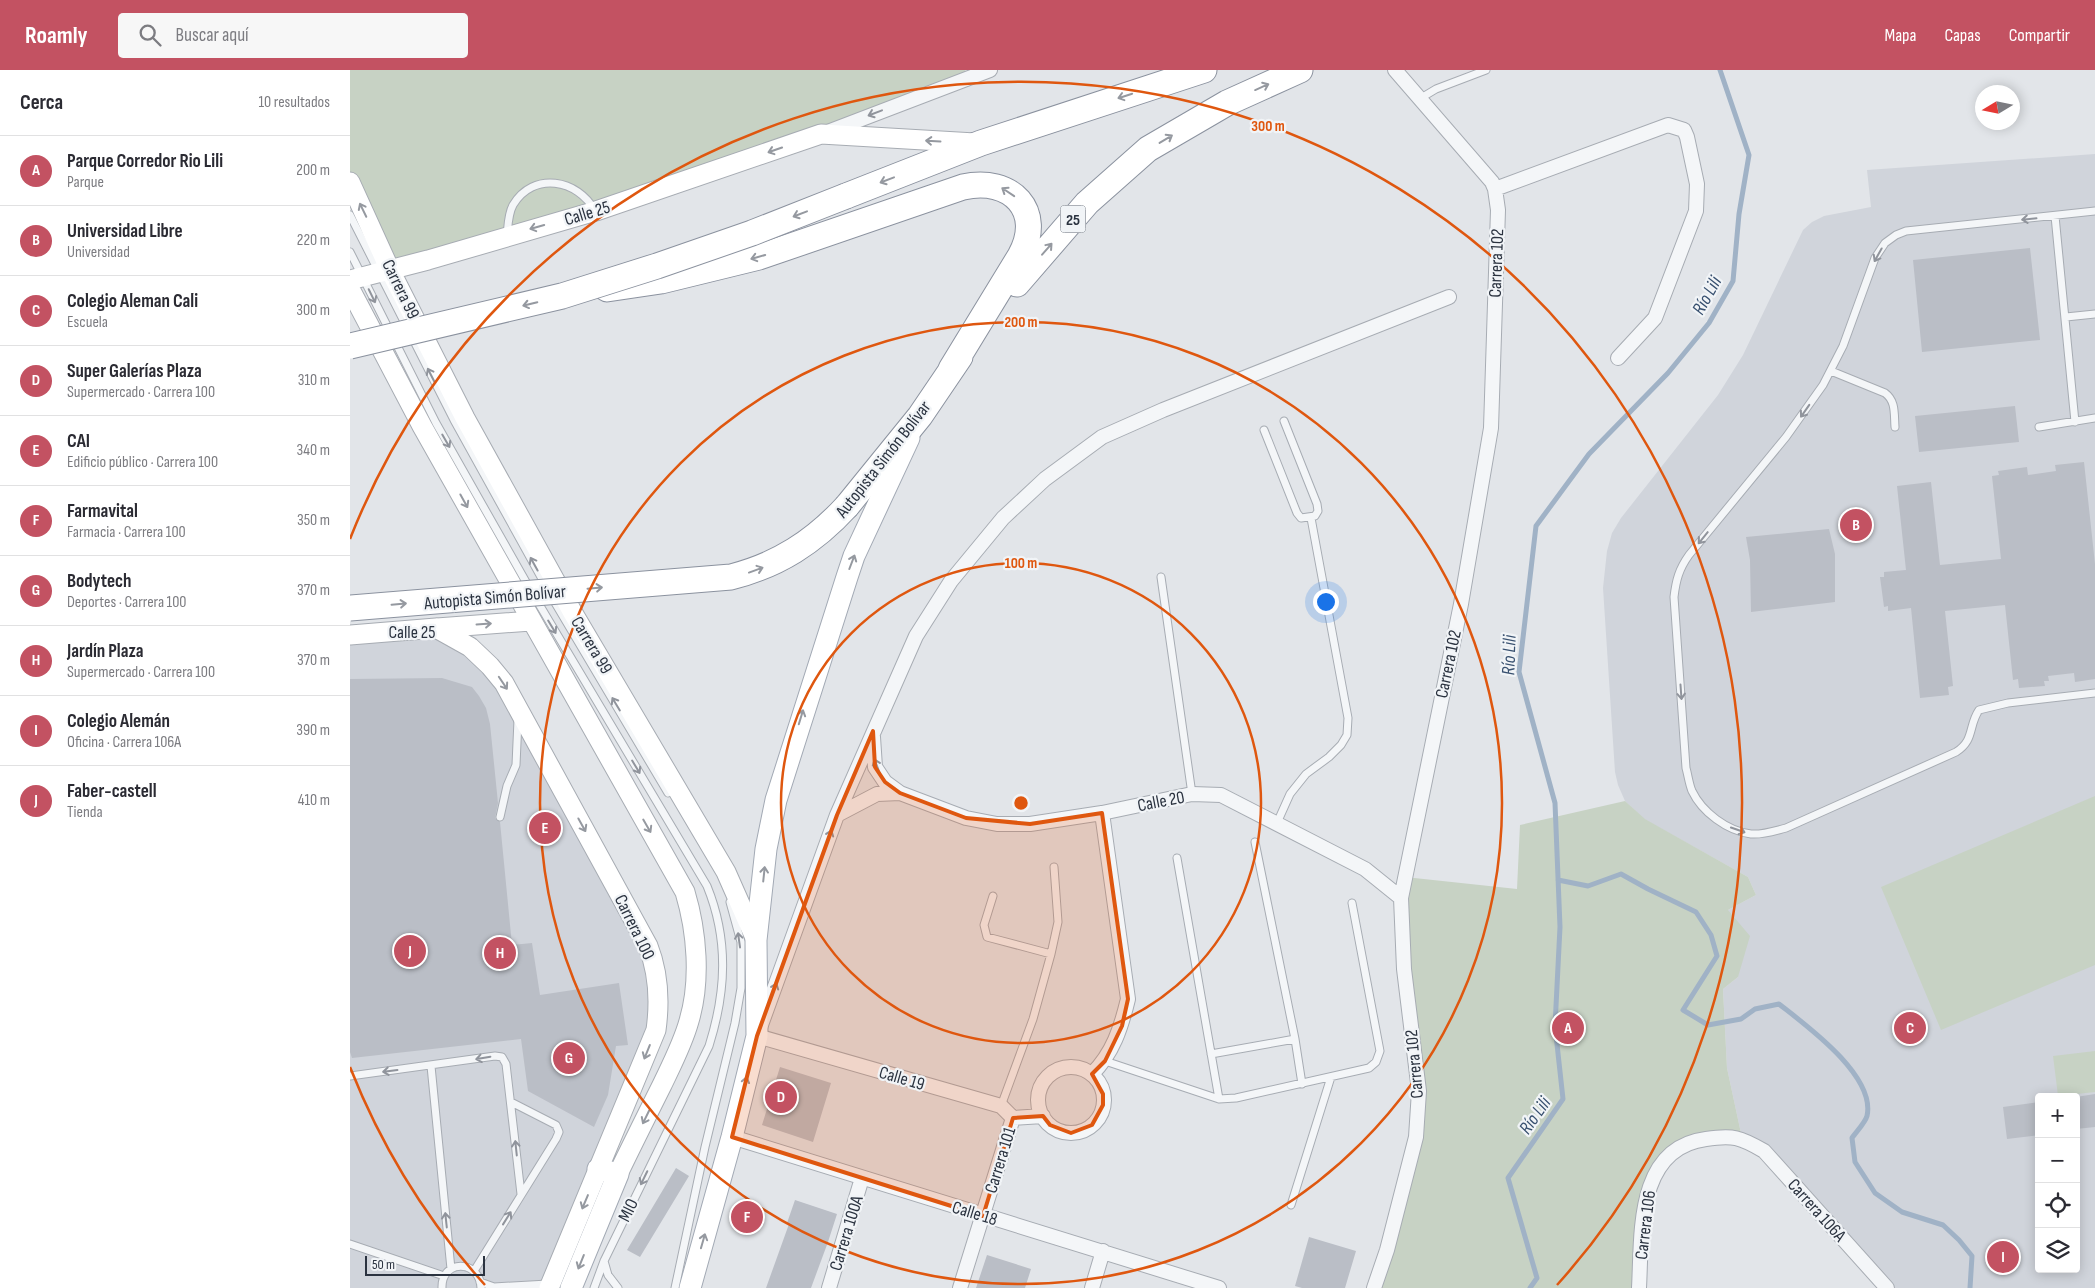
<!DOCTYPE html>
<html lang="es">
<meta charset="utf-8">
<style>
body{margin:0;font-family:"Sofia Sans Condensed",sans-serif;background:#f7f7f7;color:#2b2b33}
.controls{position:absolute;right:15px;bottom:15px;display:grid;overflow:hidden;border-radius:5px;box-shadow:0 2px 12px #0003}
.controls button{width:45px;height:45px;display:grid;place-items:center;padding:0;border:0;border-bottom:1px solid #e1e1e2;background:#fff;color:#2b2b33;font:25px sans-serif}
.compass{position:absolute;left:1625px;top:15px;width:45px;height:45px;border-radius:50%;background:#fff;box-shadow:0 2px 12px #0003;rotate:260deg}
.scale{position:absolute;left:15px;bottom:12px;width:120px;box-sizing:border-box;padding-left:5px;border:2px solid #2b3340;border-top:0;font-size:14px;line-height:18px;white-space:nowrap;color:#2b3340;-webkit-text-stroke:4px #f1f4f7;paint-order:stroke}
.you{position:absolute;left:975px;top:531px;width:18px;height:18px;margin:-12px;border:4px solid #fff;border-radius:50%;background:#1a73e8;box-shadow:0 0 0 8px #1a73e833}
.badge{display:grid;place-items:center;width:32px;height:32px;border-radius:50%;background:#c35262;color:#fff;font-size:16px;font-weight:700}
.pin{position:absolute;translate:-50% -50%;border:2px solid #fff;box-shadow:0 1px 5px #0006}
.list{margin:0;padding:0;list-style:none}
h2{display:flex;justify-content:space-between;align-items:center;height:65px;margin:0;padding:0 20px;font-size:21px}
h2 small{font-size:16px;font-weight:400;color:#7c7c81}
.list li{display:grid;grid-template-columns:32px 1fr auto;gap:15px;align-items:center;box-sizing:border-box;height:70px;padding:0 20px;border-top:1px solid #e1e1e2}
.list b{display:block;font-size:19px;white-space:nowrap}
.list p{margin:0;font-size:16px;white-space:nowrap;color:#7c7c81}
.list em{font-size:16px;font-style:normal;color:#7c7c81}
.icon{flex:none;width:28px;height:28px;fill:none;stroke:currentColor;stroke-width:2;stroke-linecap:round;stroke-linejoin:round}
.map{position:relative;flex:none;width:1745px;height:1218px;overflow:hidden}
header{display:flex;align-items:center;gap:30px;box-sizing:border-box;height:70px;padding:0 25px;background:#c35262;color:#fff}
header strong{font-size:24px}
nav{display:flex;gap:28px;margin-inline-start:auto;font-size:18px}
.search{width:350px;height:45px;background:#f7f7f7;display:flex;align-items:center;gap:12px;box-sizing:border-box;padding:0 18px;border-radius:5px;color:#7c7c81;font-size:19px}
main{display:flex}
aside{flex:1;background:#fff}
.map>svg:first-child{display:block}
.built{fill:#d0d4db;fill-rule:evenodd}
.green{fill:#c7d2c4}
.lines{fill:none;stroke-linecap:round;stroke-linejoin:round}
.stream{stroke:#a0b2c6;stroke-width:5}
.building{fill:#babec6}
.lane-casing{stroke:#a7acb3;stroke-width:9}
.street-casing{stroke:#a7acb3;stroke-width:16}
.secondary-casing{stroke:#a7acb3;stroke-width:21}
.primary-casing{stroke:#a2a9b4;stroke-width:23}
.highway-casing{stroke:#8b929f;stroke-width:27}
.lane{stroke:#f4f6f8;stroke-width:7}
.street{stroke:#f4f6f8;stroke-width:14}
.secondary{stroke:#fff;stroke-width:19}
.primary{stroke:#fff;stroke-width:21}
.highway{stroke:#fff;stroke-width:25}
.highway-bridge-casing{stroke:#8b929f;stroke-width:27;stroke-linecap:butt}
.highway-bridge{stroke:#fff;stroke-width:25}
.oneway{stroke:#9599a0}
.oneway2{stroke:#90949c}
.marked{fill:#df570f;fill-opacity:0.2;stroke:#df570f;stroke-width:4;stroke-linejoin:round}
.ring{fill:none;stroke:#df570f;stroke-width:2.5}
.labels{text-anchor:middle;stroke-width:4.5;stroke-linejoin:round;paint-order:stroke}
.shield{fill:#f1f4f7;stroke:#666d77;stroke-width:1}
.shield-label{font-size:16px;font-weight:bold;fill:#2b3340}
.street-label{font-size:18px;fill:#2b3340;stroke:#f1f4f7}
.water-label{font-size:19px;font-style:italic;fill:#395170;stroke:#f1f4f7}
.centre{fill:#df570f;stroke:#f1f4f7;stroke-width:2.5}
.ring-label{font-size:15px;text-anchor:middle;font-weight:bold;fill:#df570f;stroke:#f1f4f7;stroke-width:4.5;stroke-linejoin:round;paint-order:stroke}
</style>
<header>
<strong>Roamly</strong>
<div class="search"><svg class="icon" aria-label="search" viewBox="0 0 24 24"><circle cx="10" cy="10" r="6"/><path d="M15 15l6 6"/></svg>Buscar aquí</div>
<nav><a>Mapa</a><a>Capas</a><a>Compartir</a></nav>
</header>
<main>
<aside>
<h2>Cerca<small>10 resultados</small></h2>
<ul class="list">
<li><span class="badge">A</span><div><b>Parque Corredor Rio Lili</b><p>Parque</p></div><em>200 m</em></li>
<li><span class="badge">B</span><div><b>Universidad Libre</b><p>Universidad</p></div><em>220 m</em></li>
<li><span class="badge">C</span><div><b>Colegio Aleman Cali</b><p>Escuela</p></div><em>300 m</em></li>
<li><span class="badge">D</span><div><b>Super Galerías Plaza</b><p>Supermercado · Carrera 100</p></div><em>310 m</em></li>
<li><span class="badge">E</span><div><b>CAI</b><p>Edificio público · Carrera 100</p></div><em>340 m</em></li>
<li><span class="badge">F</span><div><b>Farmavital</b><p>Farmacia · Carrera 100</p></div><em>350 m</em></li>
<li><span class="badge">G</span><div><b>Bodytech</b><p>Deportes · Carrera 100</p></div><em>370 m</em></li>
<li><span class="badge">H</span><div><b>Jardín Plaza</b><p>Supermercado · Carrera 100</p></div><em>370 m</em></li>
<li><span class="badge">I</span><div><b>Colegio Alemán</b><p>Oficina · Carrera 106A</p></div><em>390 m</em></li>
<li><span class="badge">J</span><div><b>Faber-castell</b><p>Tienda</p></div><em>410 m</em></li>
</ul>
</aside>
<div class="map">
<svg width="1745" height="1218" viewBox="0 0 1745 1218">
<rect width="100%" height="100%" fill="#e2e5e9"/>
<!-- built -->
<path class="built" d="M1745,84v1134h-208l-145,-150 -15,-70 -4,-79 15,-12 -10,-67 28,-15 -8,-18 -104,-58 -19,-18 -7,-16 -3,-13 -12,-184 4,-37 5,-18 9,-15 97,-123 25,-40 60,-125 9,-8 12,-6 47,-9 -4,-37zM1689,1027h37v172h-37z
M86,558l54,38 158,280 11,59 -110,283h-199v-653z"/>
<!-- green -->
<path class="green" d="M0,0h615l4,7 -148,57 -431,136 -40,-88z
M1745,726v169l-154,65 -60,-143z
M1275,731l20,18 103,58 8,18 -28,15 22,26 -12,41 -15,12 4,79 15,70 -45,2 -46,41 -12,107h-265l42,-151 -11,-260 112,12 3,-64z
M1745,981v41l-37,4 -5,-40z"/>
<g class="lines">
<!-- stream -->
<path class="stream" d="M1208,810l30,6 33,-12 27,15 48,23 15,23 6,21 -34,54 25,15 33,-6 14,-10 24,-5c28,22 97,72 88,112 -2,7 -11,16 -15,22l3,24 20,31 27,19 41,13 16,15 13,16 -2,32
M1180,1218l7,-10 -29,-100 55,-79 -8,-73 5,-99 -5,-124 -36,-131 17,-146 53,-72 79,-81 41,-50 24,-42 6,-67 10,-59 -29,-85"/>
</g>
<!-- building -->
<path class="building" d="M1680,178l10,92 -118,12 -9,-92z
M1665,336l4,36 -100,10 -4,-36z
M1734,392l11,102v115l-20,3 -1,-9 -26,3 1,5h-5l1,5 -26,2 -1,-9 -5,1 -8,-75 -60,6 8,75 -5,1 1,8 -29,3 -9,-90 -23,3v-5l-4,1 -4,-30h4v-5l22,-2 -9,-84 34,-4 9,83 61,-6 -9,-83 7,-1 -1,-4 29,-4 1,8 28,-4 -1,-6z
M1479,459l6,25v48l-84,10 -1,-52 -4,-23z
M92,608l30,9 7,9 7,12 4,16 8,79 -3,15 5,4 12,123 20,-2 8,52 79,-12 9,62 -12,1 -8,49 -14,32 -66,-36 -7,-52 -169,19 -2,-6v-373z
M196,744l12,16 -15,11 -11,-16z
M430,997l51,16 -18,59 -51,-17z
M1745,1024v33l-19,2v-32z
M1689,1032v33l-32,4 -4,-32z
M326,1098l13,8 -49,81 -13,-7z
M445,1130l42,14 -9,28 -17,46h-45l23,-64 -2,-1z
M959,1167l47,14 -11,37h-43l-7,-2z
M637,1185l44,14 -6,19h-49z"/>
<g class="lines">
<!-- lane casing -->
<g class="lane-casing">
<path id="lane" d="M1071,28l15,-9 50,-19
M1745,141l-189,20 -10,4 -11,8 -10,15 -32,88 -20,39 -37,52 -97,118c-10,14 -13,25 -15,42l12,171c2,7 3,16 6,23 10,21 35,40 59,43 12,1 23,-3 35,-6l170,-76c19,-12 12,-26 23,-42l29,-7 87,-10
M0,145l104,205 92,166
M1705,146l20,206
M157,166c1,-10 1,-22 6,-31 20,-34 65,-26 82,6
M0,182l86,171 94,166
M1716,247l29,-3
M1481,301l54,22c11,8 9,21 10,34
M1689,357l56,-9
M914,360l33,83 4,5 14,-2 3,-5 -1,-7 -33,-83
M811,507l31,217
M201,526l117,197
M186,529l171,287c22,54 19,106 2,160l-105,215 -10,27
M150,747l7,-31 9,-21 2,-45
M927,753l13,-29 16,-20 23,-17 12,-12 6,-10 1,-17 -37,-200
M905,772l40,197 7,45
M827,788l42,241
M643,826l-9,29 3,12 64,17
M861,984l84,-15
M755,991l114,38 17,-1 133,-30 7,-6 4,-11 -28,-148
M81,996l20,203
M0,1006l145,-20 7,1 4,7 15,130
M651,1036l32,-87 18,-65 7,-32 -4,-55
M941,1135l40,-128
M0,1174l94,32
M254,1191l4,14 10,13
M124,1201l82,-132 3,-7 -3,-7 -45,-23
M130,1212l14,5 54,-3
M92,1218c-1,-29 38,-29 39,0
M325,1218l30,-141 30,-124 6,-35v-46l-11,-40"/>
</g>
<!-- street casing -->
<g class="street-casing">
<path id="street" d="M475,63l165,-63
M1145,119l173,-64 16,5 3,7 10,47 -1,27 -41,107 -37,40
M523,667l2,30 10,15 15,11 66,25 31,6h33l72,-11 90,-19 29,1 144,74 36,29
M487,745l40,-21 23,-1
M688 1030a33 33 0 1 1 66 0a33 33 0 1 1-66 0Z
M742,1004c21,-21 29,-46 36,-75l-26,-186
M693,1046l-30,2 -12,-12 -244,-70 80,-221 79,-179 35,-55 52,-63 42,-39 57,-42 61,-27 286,-113
M382,1067l487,151
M479,1218l33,-110
M610,1218l53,-170
M742,1218l11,-37
M1024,1218l13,-38 29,-113 3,-46 -15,-122 -3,-71 60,-294 30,-176 7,-218 -3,-21 -3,-7 -97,-112
M1289,1218c3,-53 -4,-140 67,-149 27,-4 34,-2 58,12l123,137"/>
</g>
<!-- secondary casing -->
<g class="secondary-casing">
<path id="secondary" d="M0,112l40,88 75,148 108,195 153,259 30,68
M0,210l78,-20 168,-49 225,-77 154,9
M0,219l72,137 263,466c12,40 16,89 4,129 -6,22 -17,43 -27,64 -15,30 -30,60 -44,89
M87,558l94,-7
M0,565l86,-7 34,19 20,19 14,17 144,263c11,28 12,55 8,84l-107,258"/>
</g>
<!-- primary casing -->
<g class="primary-casing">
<path id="primary" d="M221,1218l47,-114 -20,-5
M340,1218l42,-151 25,-101 -1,-96 10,-91 10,-49 71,-223 7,-21 55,-118"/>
</g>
<!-- highway casing -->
<g class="highway-casing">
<path id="highway" d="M496,126l135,-53 223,-73
M667,214l70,-81 61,-54 79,-46 73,-33
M257,219l54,-8 98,-24 204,-70c48,-11 82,24 57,69l-69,113
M497,436l73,-90 40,-59"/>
</g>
<!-- lane -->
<use href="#lane" class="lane"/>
<!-- street -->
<use href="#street" class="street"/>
<!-- secondary -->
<use href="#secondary" class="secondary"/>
<!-- primary -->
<use href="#primary" class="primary"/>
<!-- highway -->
<use href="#highway" class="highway"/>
<!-- highway-bridge casing -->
<g class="highway-bridge-casing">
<path id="highway-bridge" d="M0,276l212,-50 95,-30 95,-33 94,-37
M0,538l381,-31c47,-12 83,-35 116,-71"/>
</g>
<!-- highway-bridge -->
<use href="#highway-bridge" class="highway-bridge"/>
</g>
<!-- one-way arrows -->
<defs><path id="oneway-shaft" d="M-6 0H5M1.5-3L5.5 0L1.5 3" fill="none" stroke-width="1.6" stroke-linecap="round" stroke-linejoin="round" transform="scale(1.25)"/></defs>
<g class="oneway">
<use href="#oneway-shaft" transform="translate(912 17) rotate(-24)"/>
<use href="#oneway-shaft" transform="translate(775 26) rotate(162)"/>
<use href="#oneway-shaft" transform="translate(816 69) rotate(-31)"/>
<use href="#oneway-shaft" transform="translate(583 71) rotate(-177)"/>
<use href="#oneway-shaft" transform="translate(425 80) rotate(161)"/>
<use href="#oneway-shaft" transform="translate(537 110) rotate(159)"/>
<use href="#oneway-shaft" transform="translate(658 122) rotate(-146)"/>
<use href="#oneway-shaft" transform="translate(13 140) rotate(-116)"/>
<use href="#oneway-shaft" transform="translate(450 144) rotate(159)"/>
<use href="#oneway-shaft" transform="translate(187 157) rotate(164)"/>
<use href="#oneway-shaft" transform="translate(697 179) rotate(-49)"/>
<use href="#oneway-shaft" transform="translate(408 187) rotate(164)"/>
<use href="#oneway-shaft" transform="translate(180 234) rotate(167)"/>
<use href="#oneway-shaft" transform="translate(114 431) rotate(61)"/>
<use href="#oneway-shaft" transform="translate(502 492) rotate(-69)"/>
<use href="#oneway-shaft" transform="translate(406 500) rotate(-20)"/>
<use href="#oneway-shaft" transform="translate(245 518) rotate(-5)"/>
<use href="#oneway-shaft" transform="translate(49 534) rotate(-5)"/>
<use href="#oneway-shaft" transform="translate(134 554) rotate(-4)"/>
<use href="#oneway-shaft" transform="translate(153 613) rotate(56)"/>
<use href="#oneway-shaft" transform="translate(451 647) rotate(-73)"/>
<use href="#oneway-shaft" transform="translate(232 755) rotate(61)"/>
<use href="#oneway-shaft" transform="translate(297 756) rotate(60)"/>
<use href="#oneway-shaft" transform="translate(414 804) rotate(-84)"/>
<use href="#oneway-shaft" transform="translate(297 982) rotate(112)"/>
<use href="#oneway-shaft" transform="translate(395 1014) rotate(-76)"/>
<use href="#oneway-shaft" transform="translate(296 1047) rotate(116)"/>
<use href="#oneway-shaft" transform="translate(235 1132) rotate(113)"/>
<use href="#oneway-shaft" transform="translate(353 1171) rotate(-74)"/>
<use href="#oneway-shaft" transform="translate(231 1192) rotate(112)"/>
</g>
<g class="oneway2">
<use href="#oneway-shaft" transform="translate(525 43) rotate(159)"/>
<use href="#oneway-shaft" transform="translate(1679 149) rotate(174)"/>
<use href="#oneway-shaft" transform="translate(1528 185) rotate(119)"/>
<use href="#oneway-shaft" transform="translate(22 226) rotate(64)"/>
<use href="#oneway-shaft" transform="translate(81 305) rotate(-117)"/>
<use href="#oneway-shaft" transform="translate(1455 341) rotate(125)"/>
<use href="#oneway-shaft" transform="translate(96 371) rotate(60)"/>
<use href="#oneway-shaft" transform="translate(1353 468) rotate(129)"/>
<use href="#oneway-shaft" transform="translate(184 494) rotate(-119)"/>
<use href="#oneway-shaft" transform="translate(202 557) rotate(59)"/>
<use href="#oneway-shaft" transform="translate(1331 622) rotate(86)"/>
<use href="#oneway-shaft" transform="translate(266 634) rotate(-121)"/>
<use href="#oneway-shaft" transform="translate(527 696) rotate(-111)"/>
<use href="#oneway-shaft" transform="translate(286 697) rotate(59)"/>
<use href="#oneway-shaft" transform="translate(1388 760) rotate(19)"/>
<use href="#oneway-shaft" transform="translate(479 767) rotate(-70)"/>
<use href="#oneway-shaft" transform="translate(389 870) rotate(-98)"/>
<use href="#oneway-shaft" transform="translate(424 920) rotate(-70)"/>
<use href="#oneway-shaft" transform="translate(133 988) rotate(170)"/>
<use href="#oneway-shaft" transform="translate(40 1001) rotate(173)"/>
<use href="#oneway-shaft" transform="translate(166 1078) rotate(-96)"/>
<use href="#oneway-shaft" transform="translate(294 1108) rotate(116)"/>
<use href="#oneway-shaft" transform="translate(157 1148) rotate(-58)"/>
<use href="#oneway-shaft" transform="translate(96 1150) rotate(-96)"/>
</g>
<!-- marked area -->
<path class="marked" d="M523,661l2,36 10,15 15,11 66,25 64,6 72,-11 26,186 -6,27 -17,35 -13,13 11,20v11l-11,20 -21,8 -21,-8 -7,-9 -30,2 -30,98 -251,-79 25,-101 80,-221z"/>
<!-- distance rings -->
<g class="ring">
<circle cx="671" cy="733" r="240"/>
<circle cx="671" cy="733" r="481"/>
<path d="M135 1215A721 721 0 0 1 0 997M0 469A721 721 0 1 1 1207 1215"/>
</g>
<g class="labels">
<!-- shield labels -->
<rect class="shield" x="710.5" y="135.5" width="25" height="27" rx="4"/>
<g class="shield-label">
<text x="723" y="155">25</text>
</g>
<!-- street labels -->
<g class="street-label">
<text transform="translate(237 143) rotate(-17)" y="6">Calle 25</text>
<text transform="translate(1146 193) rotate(-88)" y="6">Carrera 102</text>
<text transform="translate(51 219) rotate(64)" y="6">Carrera 99</text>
<text transform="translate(533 389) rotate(-52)" y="6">Autopista Simón Bolívar</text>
<text transform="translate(145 527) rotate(-5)" y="6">Autopista Simón Bolívar</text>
<text x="62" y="568">Calle 25</text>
<text transform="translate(242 575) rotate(59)" y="6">Carrera 99</text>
<text transform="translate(1098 594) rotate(-78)" y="6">Carrera 102</text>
<text transform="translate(811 731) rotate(-11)" y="6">Calle 20</text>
<text transform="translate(285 857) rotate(64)" y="6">Carrera 100</text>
<text transform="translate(1064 994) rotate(-95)" y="6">Carrera 102</text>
<text transform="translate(552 1008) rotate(16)" y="6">Calle 19</text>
<text transform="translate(650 1090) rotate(-73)" y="6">Carrera 101</text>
<text transform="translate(278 1140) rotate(-64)" y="6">MIO</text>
<text transform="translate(1467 1140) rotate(48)" y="6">Carrera 106A</text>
<text transform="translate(625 1143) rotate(17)" y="6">Calle 18</text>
<text transform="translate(1295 1155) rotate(-83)" y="6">Carrera 106</text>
<text transform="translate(496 1163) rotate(-73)" y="6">Carrera 100A</text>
</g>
<!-- water labels -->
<g class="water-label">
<text transform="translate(1356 225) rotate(-61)" y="7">Río Lili</text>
<text transform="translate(1158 585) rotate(-88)" y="7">Río Lili</text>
<text transform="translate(1184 1045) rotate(-55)" y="7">Río Lili</text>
</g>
</g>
<circle cx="671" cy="733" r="8" class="centre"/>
<g class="ring-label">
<text x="918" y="61">300 m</text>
<text x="671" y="257">200 m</text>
<text x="671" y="498">100 m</text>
</g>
</svg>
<div class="controls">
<button>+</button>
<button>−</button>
<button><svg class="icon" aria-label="locate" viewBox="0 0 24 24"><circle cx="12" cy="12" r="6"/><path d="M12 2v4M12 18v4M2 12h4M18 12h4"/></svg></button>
<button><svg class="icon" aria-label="layers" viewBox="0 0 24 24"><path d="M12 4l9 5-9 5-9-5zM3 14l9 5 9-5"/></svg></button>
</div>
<svg class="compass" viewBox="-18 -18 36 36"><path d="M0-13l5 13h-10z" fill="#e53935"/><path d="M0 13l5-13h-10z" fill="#7c7c81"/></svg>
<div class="scale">50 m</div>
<div class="you"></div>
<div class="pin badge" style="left:1218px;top:958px">A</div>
<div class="pin badge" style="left:1506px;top:455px">B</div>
<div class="pin badge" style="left:1560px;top:958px">C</div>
<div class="pin badge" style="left:431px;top:1027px">D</div>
<div class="pin badge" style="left:195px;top:758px">E</div>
<div class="pin badge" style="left:397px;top:1147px">F</div>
<div class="pin badge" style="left:219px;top:988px">G</div>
<div class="pin badge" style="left:150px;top:883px">H</div>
<div class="pin badge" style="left:1653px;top:1187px">I</div>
<div class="pin badge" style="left:60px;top:881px">J</div>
</div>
</main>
